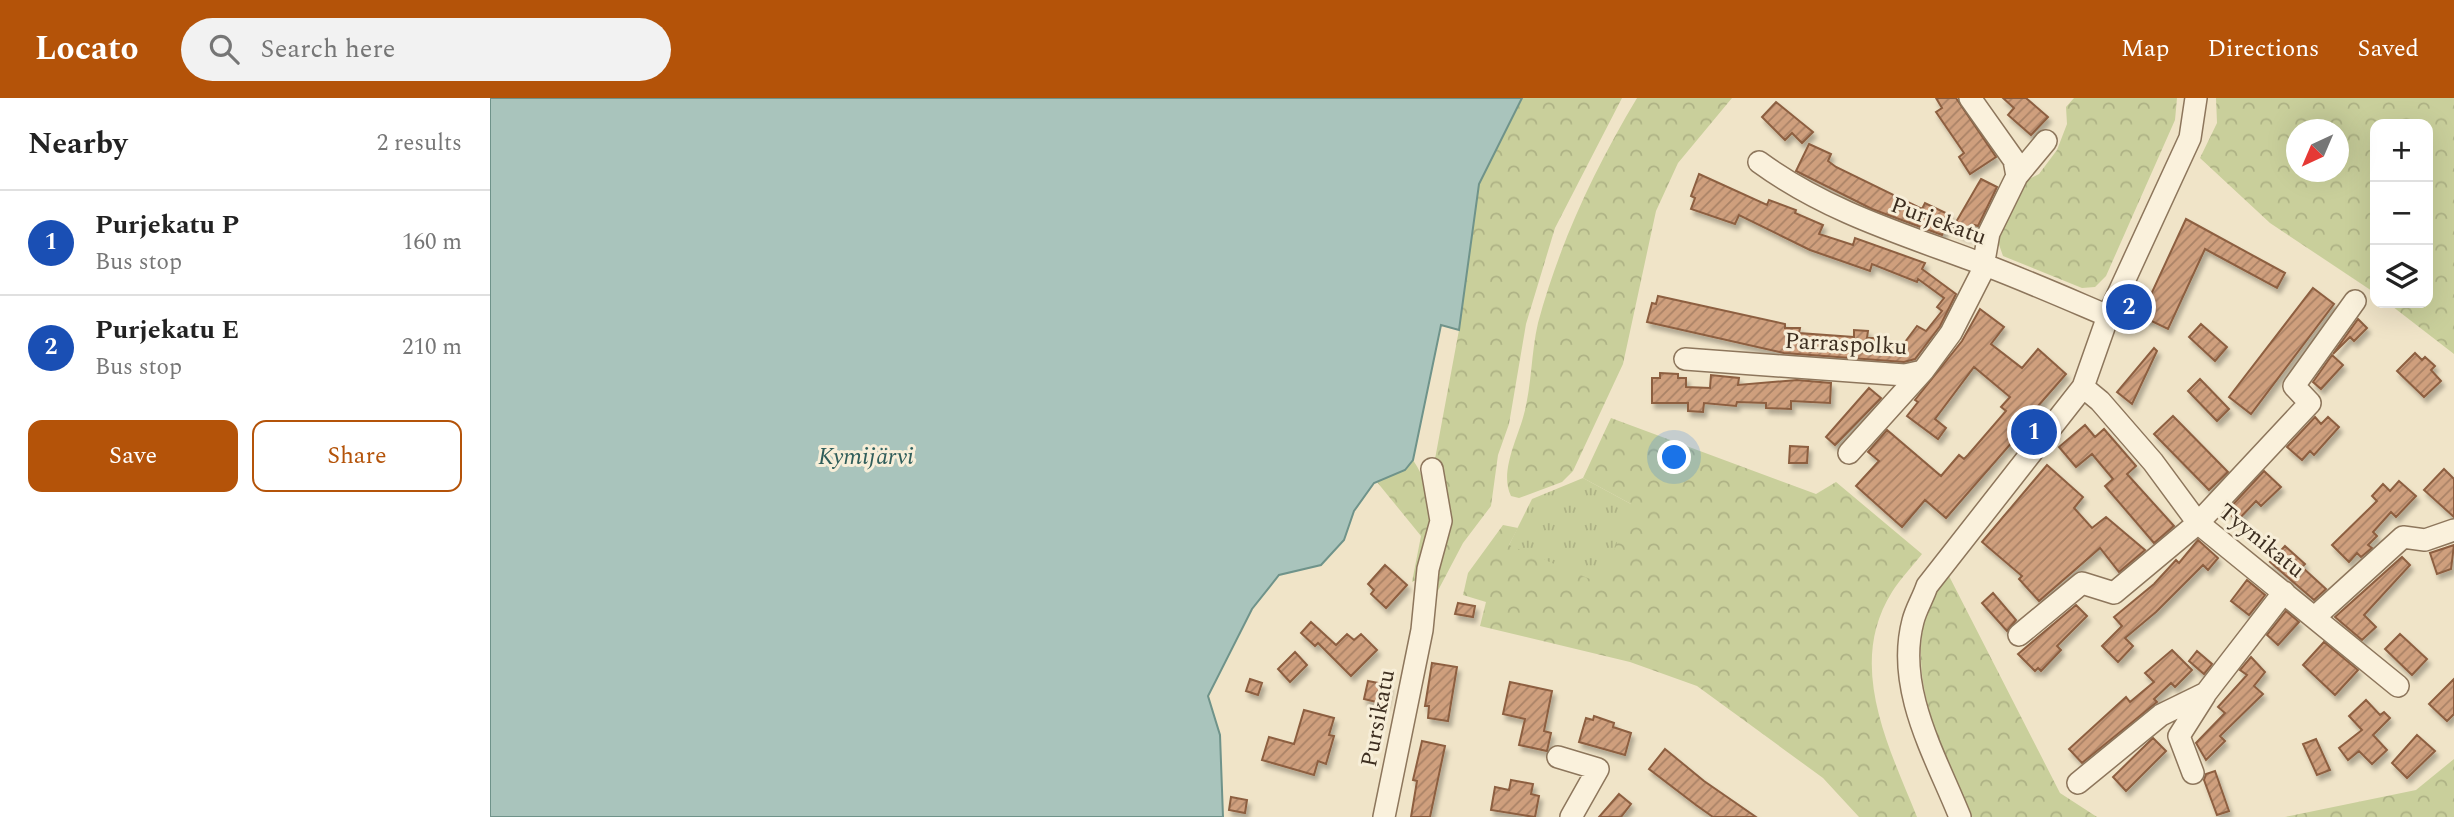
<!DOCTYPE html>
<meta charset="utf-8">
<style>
body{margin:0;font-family:Spectral,serif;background:#f2f2f2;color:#222}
.controls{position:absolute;right:21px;top:21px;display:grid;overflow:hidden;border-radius:14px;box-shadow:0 7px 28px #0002}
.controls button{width:63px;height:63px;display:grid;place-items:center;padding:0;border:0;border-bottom:2px solid #e0e0e0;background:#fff;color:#222;font:35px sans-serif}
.compass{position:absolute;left:1796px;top:21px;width:63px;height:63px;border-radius:50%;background:#fff;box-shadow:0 7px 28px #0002;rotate:224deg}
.you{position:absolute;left:1185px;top:360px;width:24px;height:24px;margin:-18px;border:5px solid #fff;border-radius:50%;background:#1a73e8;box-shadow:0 0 0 10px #1a73e833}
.badge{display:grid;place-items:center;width:46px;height:46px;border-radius:50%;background:#b45309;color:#fff;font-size:23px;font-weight:700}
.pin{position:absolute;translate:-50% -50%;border:4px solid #fff;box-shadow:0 2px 7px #0006}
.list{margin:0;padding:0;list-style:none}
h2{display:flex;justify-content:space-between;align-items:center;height:91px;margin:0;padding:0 28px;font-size:30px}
h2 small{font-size:23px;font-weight:400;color:#767676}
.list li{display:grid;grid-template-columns:46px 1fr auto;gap:21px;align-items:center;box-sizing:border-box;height:105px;padding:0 28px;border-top:2px solid #e0e0e0}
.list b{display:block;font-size:26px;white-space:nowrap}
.list p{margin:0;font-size:23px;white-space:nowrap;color:#767676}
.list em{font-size:23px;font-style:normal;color:#767676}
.actions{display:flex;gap:14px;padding:21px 28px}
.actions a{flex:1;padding:16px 0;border:2px solid #b45309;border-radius:14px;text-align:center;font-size:24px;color:#b45309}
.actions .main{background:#b45309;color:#fff}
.icon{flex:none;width:38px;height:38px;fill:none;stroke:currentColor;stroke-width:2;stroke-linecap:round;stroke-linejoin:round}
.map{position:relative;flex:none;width:1964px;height:719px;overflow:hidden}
header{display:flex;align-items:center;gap:42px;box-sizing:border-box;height:98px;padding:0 35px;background:#b45309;color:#fff}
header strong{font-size:33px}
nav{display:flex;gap:38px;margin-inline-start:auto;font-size:24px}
.search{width:490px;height:63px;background:#f2f2f2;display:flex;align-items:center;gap:18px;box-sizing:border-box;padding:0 24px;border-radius:38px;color:#767676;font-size:26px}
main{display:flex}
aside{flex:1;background:#fff}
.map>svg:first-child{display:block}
.forest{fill:url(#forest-crowns);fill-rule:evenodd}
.park{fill:url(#park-tufts)}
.water{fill:#a9c4bc;stroke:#6f938a;stroke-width:2}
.building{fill:url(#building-hatch);stroke:#8d5f41;stroke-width:2;filter:url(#shadow)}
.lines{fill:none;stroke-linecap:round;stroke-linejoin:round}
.minor-casing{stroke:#8d765c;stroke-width:24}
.minor{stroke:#faf1dc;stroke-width:21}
.labels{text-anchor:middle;stroke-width:6;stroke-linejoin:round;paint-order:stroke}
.street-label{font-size:23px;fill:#3d2e20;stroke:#f7eed8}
.water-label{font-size:24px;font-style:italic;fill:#2f5d5a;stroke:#f7eed8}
</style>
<header>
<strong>Locato</strong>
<div class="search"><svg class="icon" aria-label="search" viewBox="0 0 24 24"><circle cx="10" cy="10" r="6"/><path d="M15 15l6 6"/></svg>Search here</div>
<nav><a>Map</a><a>Directions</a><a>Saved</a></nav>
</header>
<main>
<aside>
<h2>Nearby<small>2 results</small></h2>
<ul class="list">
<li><span class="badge" style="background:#1a4fb4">1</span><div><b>Purjekatu P</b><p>Bus stop</p></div><em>160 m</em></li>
<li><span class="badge" style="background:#1a4fb4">2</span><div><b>Purjekatu E</b><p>Bus stop</p></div><em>210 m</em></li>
</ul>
<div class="actions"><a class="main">Save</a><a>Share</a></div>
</aside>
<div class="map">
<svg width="1964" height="719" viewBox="0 0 1964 719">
<defs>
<pattern id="forest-crowns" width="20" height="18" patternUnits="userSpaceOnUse" patternTransform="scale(1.75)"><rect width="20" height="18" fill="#c9cf9b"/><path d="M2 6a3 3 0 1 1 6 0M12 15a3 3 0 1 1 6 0" fill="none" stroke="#aeb285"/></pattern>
<pattern id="park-tufts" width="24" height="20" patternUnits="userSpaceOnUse" patternTransform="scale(1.75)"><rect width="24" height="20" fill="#c9cf9b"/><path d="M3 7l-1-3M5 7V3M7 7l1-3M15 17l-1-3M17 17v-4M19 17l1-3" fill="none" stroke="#aeb285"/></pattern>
<pattern id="building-hatch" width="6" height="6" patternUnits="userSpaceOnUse" patternTransform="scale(1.75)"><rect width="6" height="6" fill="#cf9f7d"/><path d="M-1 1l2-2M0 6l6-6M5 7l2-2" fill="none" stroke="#a98266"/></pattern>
<filter id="shadow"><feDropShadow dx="3" dy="5" stdDeviation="2" flood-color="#0004"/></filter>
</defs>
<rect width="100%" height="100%" fill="#f0e4c8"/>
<!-- forest -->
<path class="forest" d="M1032,0h100l-67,130 -29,96 -17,100 -11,31 -7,51 -28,37 -30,57 -2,-6 4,-135 24,-129 20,-146z
M1147,0h95l-54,65 -22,48 -33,153 -50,107 -11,11 -43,16 -8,-2c-12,-24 7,-58 13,-82 8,-30 7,-61 14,-91 22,-81 56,-153 99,-225z
M1584,0h103l-2,22 -69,156 -11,11 -13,1 -79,-32 -6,-17 28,-58 14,-7 18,-24 10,-26 -1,-17z
M1726,0h238v256l-66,-51h40v-179h-53v169l-105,-70 -70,-65 17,-35zM1806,32h42v42h-42z
M1121,320l205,76 20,-12 86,72c-10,13 -22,25 -30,38 -46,73 -3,155 25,225h-58l-36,-39 -126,-92 -67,-24 -150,-36 6,-24 -23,-7 5,-22 35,-48 15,3 -9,17 122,-41 -48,-26z
M923,362c29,45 17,68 9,117l-10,5 9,-46 -44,-54 28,-12z
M1458,476l112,219 37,24h-125c-26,-62 -62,-125 -48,-195 3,-16 16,-34 24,-48z
M1964,661v58h-169l131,-27z"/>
<!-- park -->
<path class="park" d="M1093,380l48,26 -29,80 -93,-39 23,-46z"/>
<!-- water -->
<path class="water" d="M0,0h1032l-43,86 -20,146 -18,-5 -28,135 -8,10 -31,13 -20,28 -10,29 -23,25 -42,10 -27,34 -44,87 12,39 3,82h-733z"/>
<!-- building -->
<path class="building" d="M1446,0h20l40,59 -26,17 -11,-17 5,-4 -28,-41 6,-4z
M1513,0h23l22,19 -17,18 -23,-20 6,-7z
M1286,4l37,30 -11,11 -10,-10 -7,7 -23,-23z
M1319,46l22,10 -3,7 8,6 86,42 3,-6 27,13 -10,19 -70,-26 -76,-38z
M1209,76l68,31 2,-5 27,10 -1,3 28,12 -4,9 34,11 2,-7 70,25 -3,6 34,25 -16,32 -25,33 -11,3 -120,-9 -137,-31 5,-19 4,1 2,-8 127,28v4h15l-1,5 55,4v-7l14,1 -1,7h17l1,8h17l15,-20 9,5 16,-20 -5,-4 7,-9 -26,-19 -1,3 -45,-18 -2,7 -60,-21 -71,-35 -4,9 -44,-15 4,-11 -4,-2z
M1491,81l16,8 -19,39 -4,-1 -6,12 -16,-8z
M1696,121l99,54 -8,15 -72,-39 -37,80 -27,-13z
M1823,190l21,16 -83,110 -22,-17z
M1490,211l24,18 -13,17 31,24 16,-19 28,25 -35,40 3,3 -88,101 -21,-18 -23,27 -46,-41 23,-25 -11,-9 19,-22 54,46 18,-21 5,4 4,-4 38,-44 -5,-4 9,-10 -36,-30 -39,52 11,9 -8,11 -31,-23 11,-14 -3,-2 47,-59z
M1868,221l9,9 -13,13 -4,-4 -17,17z
M1711,226l26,23 -12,14 -26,-24z
M1664,250l3,3 -25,53 -15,-12z
M1925,255l7,7 3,-3 10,9 -4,4 10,11 -17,16 -27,-26z
M1842,257l11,10 -22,24 -8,-7z
M1170,275l18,1v4h8v9l24,1 1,-13 28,3 -1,7 59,-5 34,3 -1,20 -39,-2v8l-25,-1v-5l-29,-1 -1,4 -32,-3 -1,9 -15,-1v-8h-36v-25h8z
M1710,281l29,30 -12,12 -29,-30z
M1379,290l12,10 -46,47 -9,-8z
M1683,318l55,56 -19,18 -55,-56z
M1825,319l6,7 7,-7 11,10 -25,28 -4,-4 -8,9 -15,-13z
M1595,327l10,12 9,-8 32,37 -9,8 47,52 -20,17 -49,-57 8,-7 -21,-25 -16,13 -17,-20z
M1300,348l18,1 -1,16h-18z
M1557,367l36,32 -9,11 18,20 14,-11 39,33 -26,22 -19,-24 -61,53 -20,-22 3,-3 -40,-34z
M1954,371l10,10v38l-30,-27z
M1774,373l17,16 -20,19 -5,-5 -19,20 -10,-10z
M1909,383l17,15 -20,21 -5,-5 -18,20 4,4 -9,9 4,3 -11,9 -4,-4 -8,9 -17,-17 45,-44 -5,-5 11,-12 7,7z
M1708,442l20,18 -10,12 -5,-5 -47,47 -31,26 8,8 -15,16 -16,-16 20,-20 -8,-9 40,-33 22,-24 3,3z
M1964,447l-3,24 -14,5 -7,-21z
M1795,448l20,18 -3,3 24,22 -12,11 -44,-38z
M1912,459l8,8 -46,50 12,12 -14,13 -27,-23z
M895,467l22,20 -21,23 -15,-14 3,-4 -6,-6z
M1757,482l18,15 -16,20 -18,-14z
M1503,495l23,27 -9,11 -25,-28z
M968,505l17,3 -2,11 -18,-3z
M1586,507l11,11 -30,30 4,4 -20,21 -3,-3 -3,3 -17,-17z
M1796,513l13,11 -21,23 -11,-10z
M821,524l25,23 11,-11 7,6 7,-6 16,16 -26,26 -33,-33 -3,3 -14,-13z
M1910,536l27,25 -15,16 -27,-26z
M1834,544l34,28 -23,25 -32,-30z
M1682,552l20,20 -17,17 -4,-4 -17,16 3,3 -75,61 -13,-14 57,-52 4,5 24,-20 -9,-9z
M1707,553l15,13 -8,10 -15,-13z
M805,554l12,13 -17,17 -12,-13z
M1761,559l14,15 -11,14 9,8 -43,42 5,5 -19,19 -10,-17 29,-30 -7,-6 29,-32 -7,-5z
M942,565l25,4 -9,54 -20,-3 1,-12h-4z
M760,581l12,4 -4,12 -12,-4z
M1964,581v35l-7,7 -18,-17z
M878,583l21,4 -4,19 -21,-5z
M1020,584l42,9 -8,40 7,2 -4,18 -28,-6 6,-26 -22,-5z
M1876,602l14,15 4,-3 6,6 -17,17 14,15 -15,14 -13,-13 -11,9 -9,-12 23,-18 -13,-14z
M814,612l30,8 -5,17 5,1 -8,28 -8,-3 -4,14 -52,-15 7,-23 25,7z
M1104,618l20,7 -1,4 18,6 -6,22 -46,-13 7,-24 7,2z
M1927,637l18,16 -28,27 -15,-15z
M1663,640l13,13 -40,40 -13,-14z
M1826,641l14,31 -13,5 -14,-31z
M932,643l23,5 -15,71h-19l6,-36 -4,-1z
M1175,651l39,32 52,36h-43l-17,-12 -47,-36z
M1725,673l14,40 -12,4 -13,-35 2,-6z
M1021,682l22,4 -2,10 8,2 -4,21 -44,-7 4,-23 14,3z
M1129,696l12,10 -10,13h-22z
M741,699l16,3 -2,13 -16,-3z"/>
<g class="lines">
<!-- minor casing -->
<g class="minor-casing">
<path id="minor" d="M1269,64c70,51 147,73 226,103 42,16 83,34 123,51
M1527,78l29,-35
M1195,261l220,16 18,-4 28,-38 31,-61 7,-39 28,-57 -3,-16 -44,-62
M1593,289l17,14 53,61 45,61 200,163
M1359,355l74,-82
M1826,518l87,-79 22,3 29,-10
M1529,537l63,-52 32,10 84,-70 112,-120 -16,-17 61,-85
M1068,659l40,12 -27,48
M1703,675l-14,-37 26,-41
M1588,685l83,-68 45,-22 78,-101
M894,719l38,-187 6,-61 13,-48 -9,-52
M1470,719c-24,-60 -65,-128 -47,-196 3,-12 10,-23 14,-35l156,-199 25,-71 82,-178 6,-40"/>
</g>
<!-- minor -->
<use href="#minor" class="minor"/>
</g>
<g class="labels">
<!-- street labels -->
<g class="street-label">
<text transform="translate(1449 122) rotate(20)" y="8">Purjekatu</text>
<text transform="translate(1356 245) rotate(3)" y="8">Parraspolku</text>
<text transform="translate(1772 442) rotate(39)" y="8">Tyynikatu</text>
<text transform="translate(887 620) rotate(-79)" y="8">Pursikatu</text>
</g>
<!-- water labels -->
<g class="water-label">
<text x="376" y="366">Kymijärvi</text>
</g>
</g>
</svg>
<div class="controls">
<button>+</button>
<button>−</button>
<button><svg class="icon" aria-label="layers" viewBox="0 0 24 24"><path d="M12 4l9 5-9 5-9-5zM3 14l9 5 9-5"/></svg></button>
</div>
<svg class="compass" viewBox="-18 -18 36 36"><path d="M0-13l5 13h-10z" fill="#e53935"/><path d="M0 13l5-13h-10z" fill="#767676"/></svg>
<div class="you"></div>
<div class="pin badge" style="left:1544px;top:334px;background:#1a4fb4">1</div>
<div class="pin badge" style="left:1639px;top:209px;background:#1a4fb4">2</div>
</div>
</main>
